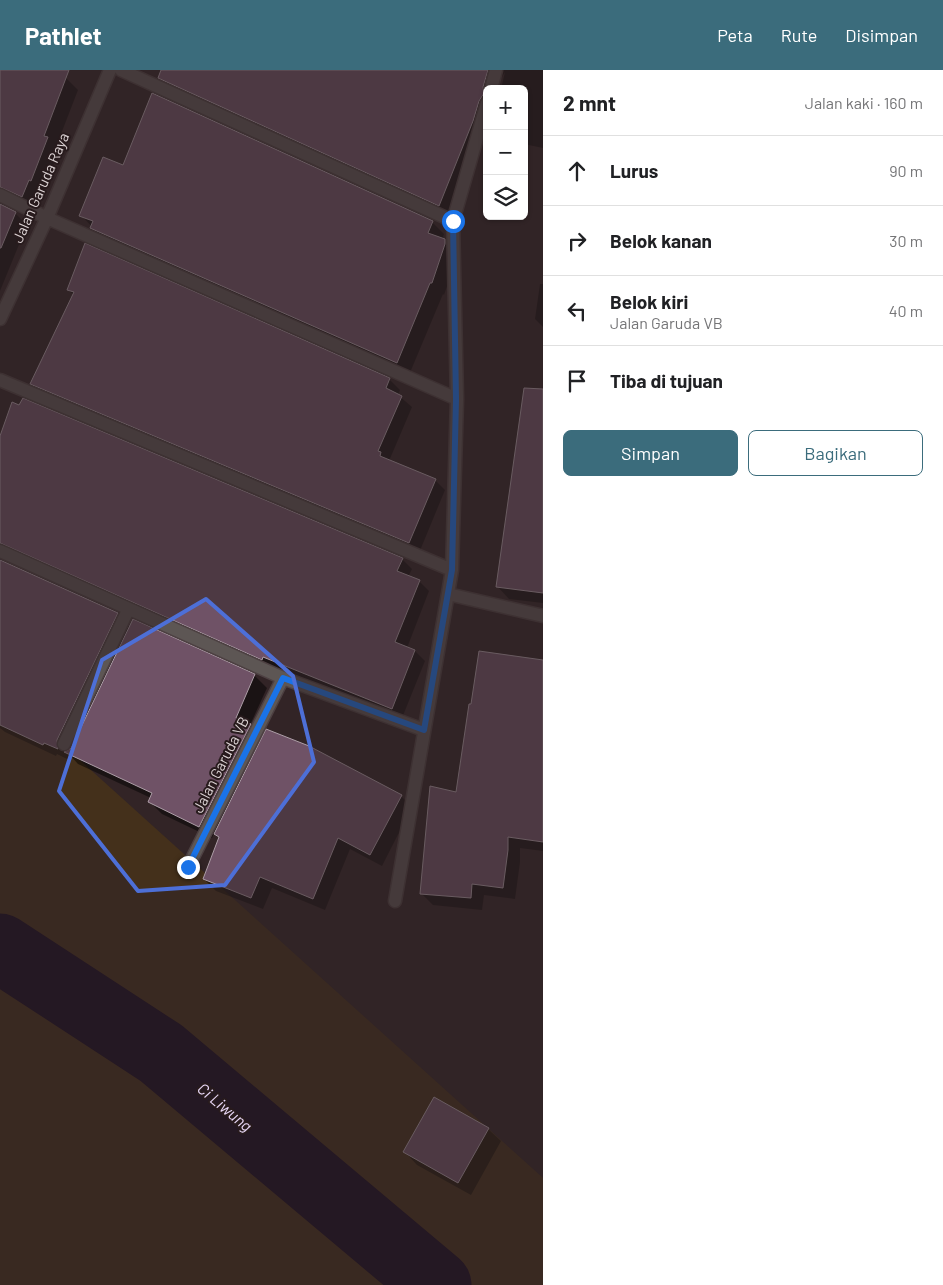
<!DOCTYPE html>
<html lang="id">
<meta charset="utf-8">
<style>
body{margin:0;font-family:Barlow,sans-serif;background:#f6f6f6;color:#202124}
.controls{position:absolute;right:15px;top:15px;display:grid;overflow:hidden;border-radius:8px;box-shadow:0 1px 4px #0004}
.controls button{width:45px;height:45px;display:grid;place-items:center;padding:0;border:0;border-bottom:1px solid #e0e0e0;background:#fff;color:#202124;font:25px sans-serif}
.stop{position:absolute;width:15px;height:15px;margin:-11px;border:4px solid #1a73e8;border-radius:50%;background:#fff}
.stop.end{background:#1a73e8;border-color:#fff;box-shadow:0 1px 5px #0008}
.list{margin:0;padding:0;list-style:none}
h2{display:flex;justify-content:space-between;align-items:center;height:65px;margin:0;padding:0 20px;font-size:21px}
h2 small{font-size:16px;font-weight:400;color:#757577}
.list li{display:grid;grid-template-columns:32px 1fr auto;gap:15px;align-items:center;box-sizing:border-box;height:70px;padding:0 20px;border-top:1px solid #e0e0e0}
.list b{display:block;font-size:19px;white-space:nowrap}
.list p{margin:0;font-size:16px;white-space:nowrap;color:#757577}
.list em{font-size:16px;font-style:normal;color:#757577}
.actions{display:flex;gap:10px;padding:15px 20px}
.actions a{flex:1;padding:11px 0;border:1px solid #3b6c7c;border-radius:8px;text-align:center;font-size:18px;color:#3b6c7c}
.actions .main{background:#3b6c7c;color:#fff}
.icon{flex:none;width:28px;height:28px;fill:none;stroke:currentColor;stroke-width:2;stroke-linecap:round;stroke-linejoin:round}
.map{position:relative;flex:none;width:543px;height:1215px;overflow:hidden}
header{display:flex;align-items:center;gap:30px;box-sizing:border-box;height:70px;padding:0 25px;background:#3b6c7c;color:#fff}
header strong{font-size:24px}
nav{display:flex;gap:28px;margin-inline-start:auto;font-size:18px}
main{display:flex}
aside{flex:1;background:#fff}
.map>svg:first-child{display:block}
.green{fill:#44301b}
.shadow{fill:#0007}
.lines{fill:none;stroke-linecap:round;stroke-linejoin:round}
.river{stroke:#16091f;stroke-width:69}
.building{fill:#6f5266;stroke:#ad9ea7}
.minor-casing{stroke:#4d4042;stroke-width:15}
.minor{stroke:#5d5654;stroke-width:12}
.route{stroke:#1a73e8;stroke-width:6}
.marked{fill:none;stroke:#4d6fd7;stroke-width:4;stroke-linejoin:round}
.labels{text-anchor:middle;stroke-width:4;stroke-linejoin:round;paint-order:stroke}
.street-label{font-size:15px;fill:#dcd3d4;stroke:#281b1d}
.water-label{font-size:16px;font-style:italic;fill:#ead9f9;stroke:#281b1d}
</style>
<header>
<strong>Pathlet</strong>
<nav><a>Peta</a><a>Rute</a><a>Disimpan</a></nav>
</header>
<main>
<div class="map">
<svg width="543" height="1215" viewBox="0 0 543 1215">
<rect width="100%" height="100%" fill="#322426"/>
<!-- green -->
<path class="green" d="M0,618l543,490v107h-543z"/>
<!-- shadow -->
<path class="shadow" d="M0,0h46l20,8 12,12 -22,57 3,3 -16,42 -2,-1 -7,17 -26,-8 -4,4v3l11,6 12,12 -27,66z
M170,0h373v78l-19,-4v-55h-23l4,-17 -5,8 -13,9v36l-36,92 -189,-87 -12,-11z
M123,96l309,56 12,12 -2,6 15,13v4l-13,38 -1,-1 -34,81 -305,-135 -23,-25z
M85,175l305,135 10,10 -2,5 14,12 -23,54 46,19 10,10 -26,63 -377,-159 -11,-11 43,-88 -6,-5z
M543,212v45l-8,-8 5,-35h3z
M543,330v203l-34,-4 -12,-13z
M0,369l402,120 10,10 -4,8 11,4 10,10 -22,57 8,3 10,10 -23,57 -129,-52 -1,3 -173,-78 -10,-10v-2l-29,-6 -58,-15v4h-2z
M0,532l117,12 13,13 124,48 13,13 -17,37 13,13 138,58 11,11 -30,59 -32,-17 -25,61 -53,-22 -9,21 -47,-18 -12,-12 16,-40 -6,-6 -2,5 -50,-24 -13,-13 2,-3 -73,-34 -9,-10v6l-12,-6 -1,2 -51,-24 -5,-4z
M543,591v190l-23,-3v14l-5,37 -31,-4 -2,15 -49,-5 -12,-12 37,-99z
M488,1059l13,12 -30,54 -54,-30 -12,-13z"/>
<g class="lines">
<!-- river -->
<path class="river" d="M0,878l161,105 276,232"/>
</g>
<!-- building -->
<path class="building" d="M0,0h69l-25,66 4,1 -17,44 -2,-1 -7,17 -22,-10z
M161,0h327l-5,17 1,6 -5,8 -6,20 -34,85 -281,-128z
M152,23l281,128 -5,12 17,6v5l-13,39h-2l-33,80 -307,-135 3,-7 -14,-5 24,-59 20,8z
M0,134l16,8 -15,36h-1z
M85,173l305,135 -4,10 16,8 -24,55 3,1 -1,4 56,23 -27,64 -379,-159 44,-92 -7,-2z
M524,318l19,1v204l-47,-6z
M23,328l380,160 -6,13 23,9 -25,62 20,8 -23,59 -129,-52 -1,3 -262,-117v-107l12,-34 7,3z
M0,490l118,53 -61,127 1,9 -14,-6 -1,2 -43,-20z
M133,549l122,55 -19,44 15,6 -52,103 -51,-25 4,-9 -88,-41 7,-4z
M479,581l64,9v182l-35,-5v13l-5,38 -31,-4 -1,14 -51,-4 10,-108 26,6 13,-88h2z
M266,659l43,17 93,49 -32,60 -32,-17 -25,61 -53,-22 -9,21 -48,-19 16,-42 -5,-3z
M434,1027l55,31 -31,55 -55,-31z"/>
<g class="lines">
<!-- minor casing -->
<g class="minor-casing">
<path id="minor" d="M121,0l332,151
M491,19l5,-19
M0,125l47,23 410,181
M0,249l47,-101 63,-148
M0,310l452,190
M0,481l283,127 141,52
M448,524l95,22
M64,674l64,-134
M188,797l95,-189
M395,831l57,-331 5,-171 -4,-178 34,-118"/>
</g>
<!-- minor -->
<use href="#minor" class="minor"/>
</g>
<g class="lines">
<!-- route -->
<path class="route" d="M188,797l95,-189 141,52 28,-160 4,-171 -3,-178"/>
</g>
<!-- marked area -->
<path d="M0 0H543V1215H0ZM206,529l87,77 21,86 -89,123 -87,6 -79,-100 43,-131z" fill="#322426" fill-opacity=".55" fill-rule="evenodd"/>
<path class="marked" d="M206,529l87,77 21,86 -89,123 -87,6 -79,-100 43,-131z"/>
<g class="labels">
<!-- street labels -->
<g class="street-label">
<text transform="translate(41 118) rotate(-66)" y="5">Jalan Garuda Raya</text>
<text transform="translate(221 695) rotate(-63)" y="5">Jalan Garuda VB</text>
</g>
<!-- water labels -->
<g class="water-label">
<text transform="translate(225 1037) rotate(40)" y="6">Ci Liwung</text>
</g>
</g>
</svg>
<div class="controls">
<button>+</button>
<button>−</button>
<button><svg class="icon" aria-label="layers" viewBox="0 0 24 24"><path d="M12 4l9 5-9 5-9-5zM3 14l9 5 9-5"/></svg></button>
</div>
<div class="stop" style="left:453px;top:151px"></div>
<div class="stop end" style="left:188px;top:797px"></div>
</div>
<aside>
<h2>2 mnt<small>Jalan kaki · 160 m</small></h2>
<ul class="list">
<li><svg class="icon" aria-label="ahead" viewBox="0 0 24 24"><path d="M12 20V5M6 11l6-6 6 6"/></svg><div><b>Lurus</b></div><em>90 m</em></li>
<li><svg class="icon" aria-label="right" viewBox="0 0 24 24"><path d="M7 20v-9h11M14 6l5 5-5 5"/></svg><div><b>Belok kanan</b></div><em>30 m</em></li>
<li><svg class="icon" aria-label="left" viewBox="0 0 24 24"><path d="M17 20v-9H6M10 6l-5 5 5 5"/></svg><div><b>Belok kiri</b><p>Jalan Garuda VB</p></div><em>40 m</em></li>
<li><svg class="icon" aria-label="arrive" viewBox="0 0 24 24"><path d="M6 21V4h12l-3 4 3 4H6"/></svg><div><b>Tiba di tujuan</b></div></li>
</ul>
<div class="actions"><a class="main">Simpan</a><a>Bagikan</a></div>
</aside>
</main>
